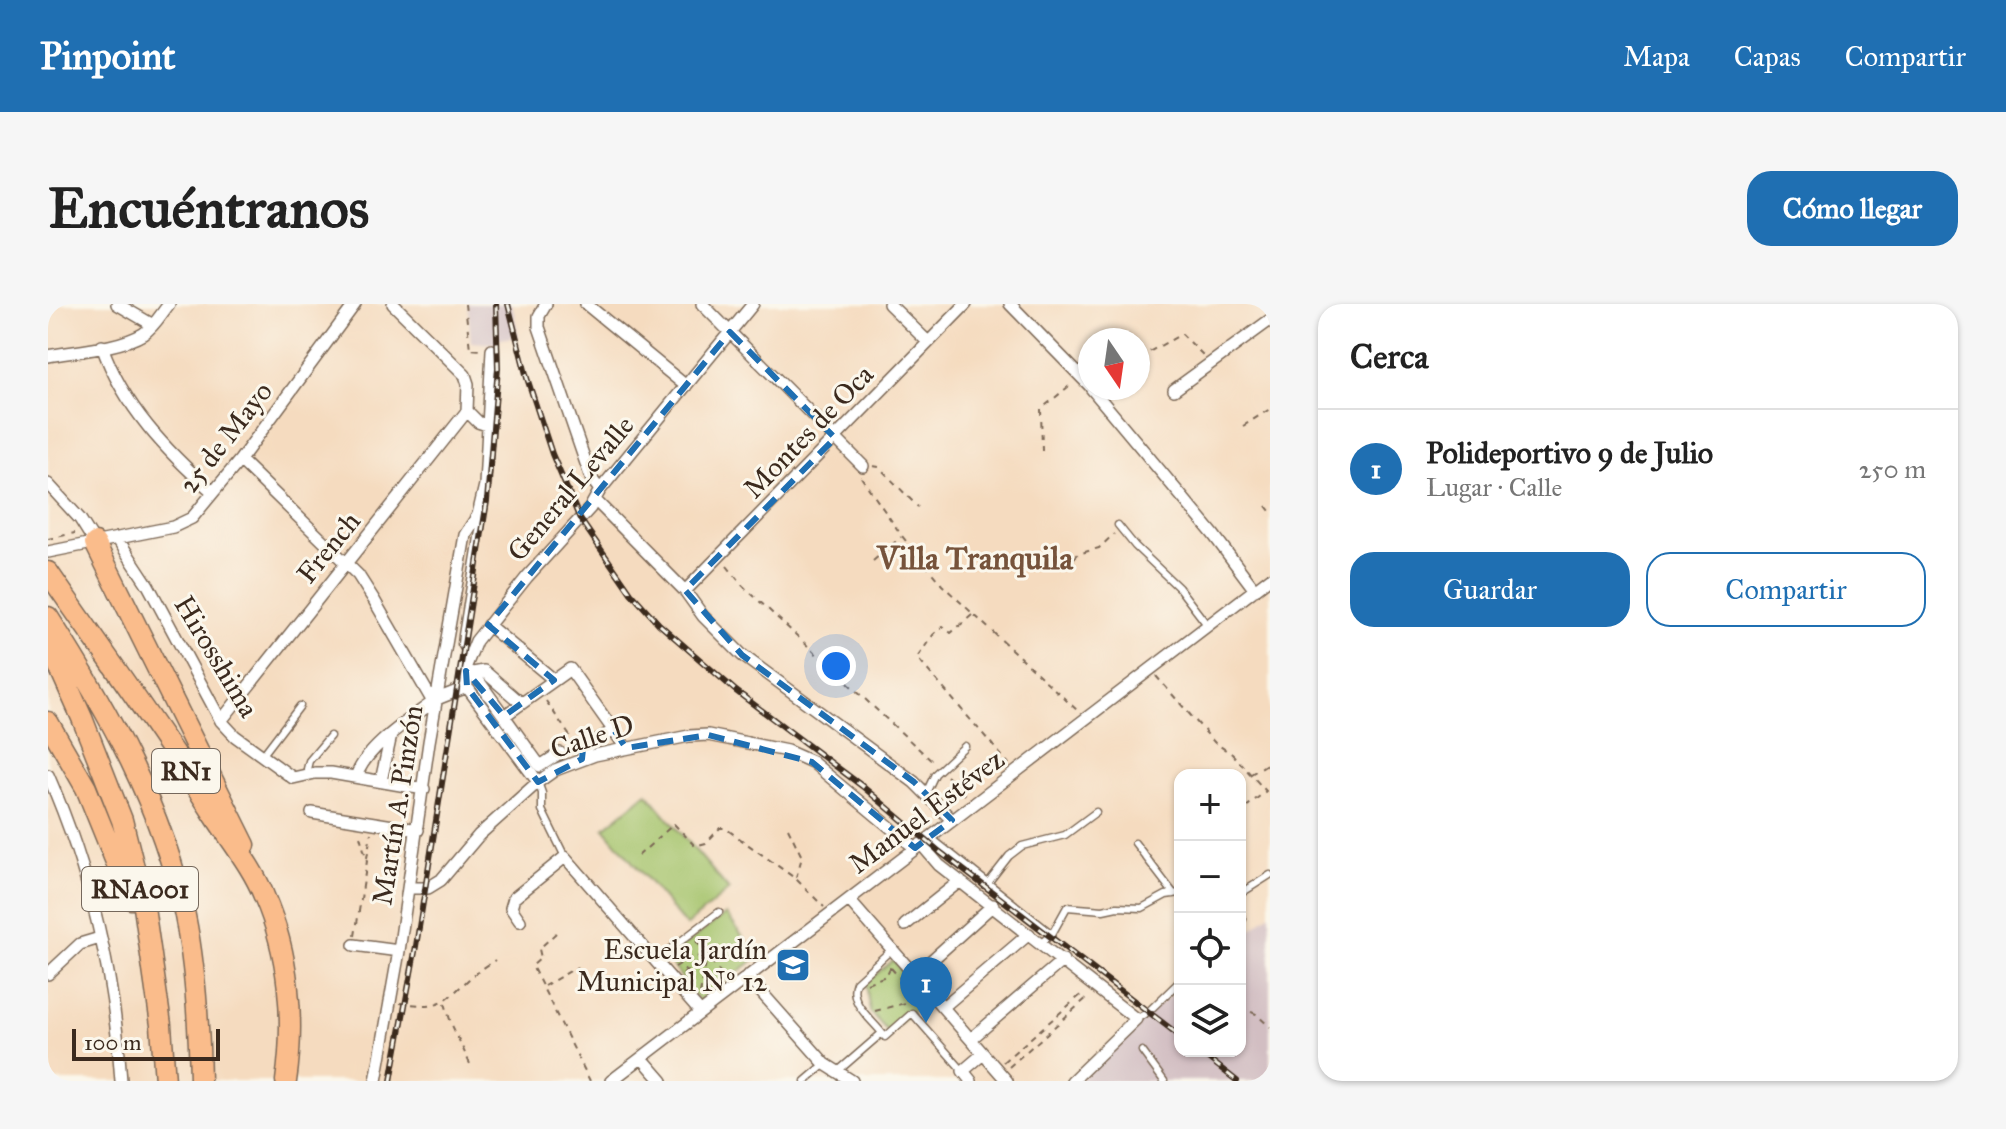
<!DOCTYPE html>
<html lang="es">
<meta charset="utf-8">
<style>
body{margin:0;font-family:"IM FELL Great Primer",serif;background:#f6f6f6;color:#222}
.controls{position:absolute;right:24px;bottom:24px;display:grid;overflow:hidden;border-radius:16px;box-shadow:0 2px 6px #0004}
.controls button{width:72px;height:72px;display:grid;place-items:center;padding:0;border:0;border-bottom:2px solid #e0e0e0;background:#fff;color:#222;font:40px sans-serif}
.compass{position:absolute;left:1030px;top:24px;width:72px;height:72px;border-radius:50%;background:#fff;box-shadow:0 2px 6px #0004;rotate:167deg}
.scale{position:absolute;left:24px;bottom:20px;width:148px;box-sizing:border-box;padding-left:8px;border:4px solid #3b2a1e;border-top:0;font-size:22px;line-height:28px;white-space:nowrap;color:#3b2a1e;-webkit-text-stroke:6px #fbf7ec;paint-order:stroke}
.you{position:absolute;left:788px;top:362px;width:28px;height:28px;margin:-20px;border:6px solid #fff;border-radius:50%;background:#1a73e8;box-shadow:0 0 0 12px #1a73e833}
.badge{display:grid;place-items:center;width:52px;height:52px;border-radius:50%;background:#1f6fb2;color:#fff;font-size:26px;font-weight:700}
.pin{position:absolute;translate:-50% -66px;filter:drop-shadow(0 2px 4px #0008)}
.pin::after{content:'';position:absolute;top:42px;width:28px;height:24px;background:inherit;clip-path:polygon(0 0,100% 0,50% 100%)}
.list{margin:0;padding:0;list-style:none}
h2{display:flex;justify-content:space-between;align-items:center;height:104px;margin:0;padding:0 32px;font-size:34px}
h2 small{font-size:26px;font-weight:400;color:#767676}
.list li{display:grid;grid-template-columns:52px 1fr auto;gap:24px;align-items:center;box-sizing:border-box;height:120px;padding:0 32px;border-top:2px solid #e0e0e0}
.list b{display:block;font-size:30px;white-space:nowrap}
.list p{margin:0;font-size:26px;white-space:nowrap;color:#767676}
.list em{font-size:26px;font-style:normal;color:#767676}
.actions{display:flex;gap:16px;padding:24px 32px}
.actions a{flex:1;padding:18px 0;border:2px solid #1f6fb2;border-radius:24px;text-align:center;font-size:28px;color:#1f6fb2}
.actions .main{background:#1f6fb2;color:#fff}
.icon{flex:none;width:44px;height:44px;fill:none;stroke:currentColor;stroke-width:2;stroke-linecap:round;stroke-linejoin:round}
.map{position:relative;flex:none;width:1222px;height:777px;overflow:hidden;border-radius:24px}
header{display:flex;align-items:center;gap:48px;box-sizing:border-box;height:112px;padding:0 40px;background:#1f6fb2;color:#fff}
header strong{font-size:38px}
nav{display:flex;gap:44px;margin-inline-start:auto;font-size:28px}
.intro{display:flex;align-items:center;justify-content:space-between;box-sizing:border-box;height:192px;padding:0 48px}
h1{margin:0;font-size:56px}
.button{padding:20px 36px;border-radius:24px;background:#1f6fb2;color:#fff;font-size:28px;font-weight:700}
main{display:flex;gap:48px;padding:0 48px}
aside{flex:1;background:#fff;border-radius:24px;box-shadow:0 2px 6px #0004}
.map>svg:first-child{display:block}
.industrial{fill:#d2bec2}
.green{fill:#a4c36b;stroke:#707644;stroke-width:2}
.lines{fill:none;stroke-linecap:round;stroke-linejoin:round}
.service-casing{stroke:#7c6856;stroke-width:9}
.minor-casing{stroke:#7c6856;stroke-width:14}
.motorway-casing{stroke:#7c6856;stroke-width:23}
.path{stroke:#7c6856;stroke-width:2;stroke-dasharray:6 6;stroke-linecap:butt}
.service{stroke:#fff;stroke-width:6}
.minor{stroke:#fff;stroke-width:11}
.motorway{stroke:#fabc8b;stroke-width:20}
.rail-casing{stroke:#3b2a1e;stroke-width:6}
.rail{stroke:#fbf7ec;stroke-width:3;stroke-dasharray:9;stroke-linecap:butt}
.marked{fill:none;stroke:#1f6fb2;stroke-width:6;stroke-dasharray:16 10;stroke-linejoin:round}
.labels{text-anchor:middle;stroke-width:6;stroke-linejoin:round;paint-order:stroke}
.shield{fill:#fbf7ec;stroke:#75685c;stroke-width:2}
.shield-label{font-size:26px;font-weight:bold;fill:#3b2a1e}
.street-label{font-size:28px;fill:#3b2a1e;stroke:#fbf7ec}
.poi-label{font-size:28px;fill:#3b2a1e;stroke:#fbf7ec;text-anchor:end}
.quarter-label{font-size:32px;font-weight:bold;fill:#76533b;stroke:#fbf7ec}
</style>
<header>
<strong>Pinpoint</strong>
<nav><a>Mapa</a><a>Capas</a><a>Compartir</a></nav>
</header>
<div class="intro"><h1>Encuéntranos</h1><a class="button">Cómo llegar</a></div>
<main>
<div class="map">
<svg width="1222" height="777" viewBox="0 0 1222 777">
<rect width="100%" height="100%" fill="#fbf7ec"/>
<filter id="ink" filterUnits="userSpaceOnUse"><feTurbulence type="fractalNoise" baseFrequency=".0125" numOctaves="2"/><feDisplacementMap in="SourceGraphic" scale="16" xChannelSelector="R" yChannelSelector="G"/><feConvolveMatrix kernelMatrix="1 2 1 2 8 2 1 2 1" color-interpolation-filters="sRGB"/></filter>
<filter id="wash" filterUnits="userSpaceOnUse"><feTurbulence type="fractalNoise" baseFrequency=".006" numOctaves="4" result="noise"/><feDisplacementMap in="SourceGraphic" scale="32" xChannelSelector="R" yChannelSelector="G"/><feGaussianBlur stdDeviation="1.8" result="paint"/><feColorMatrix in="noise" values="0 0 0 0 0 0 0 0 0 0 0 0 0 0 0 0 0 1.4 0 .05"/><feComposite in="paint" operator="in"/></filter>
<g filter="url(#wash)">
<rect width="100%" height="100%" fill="#f5dbbf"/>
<!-- industrial -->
<path class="industrial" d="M420,0h44l7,33 -21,2 -1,5 -26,-2z
M1222,610v167h-191l60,-60 41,-33v63h60v-112z"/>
<!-- green -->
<path class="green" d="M599,489l82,97 -43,36 -82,-98z
M678,610l32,43 -59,44 -32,-43z
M845,656l34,39 -38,34 -19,-21 -4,-29z"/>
</g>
<g filter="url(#ink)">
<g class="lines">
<!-- service casing -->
<g class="service-casing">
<path id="service" d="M1070,221l17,21 44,42 29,38
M420,352l-7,-12 1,-9 18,-110 -2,-10
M214,452l38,-50
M262,470l-3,-5 2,-8 21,-25
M490,478l4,11v17l23,47
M878,489l9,-19 30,-28
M882,533l122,97
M1087,539l39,51
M940,579l21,-27 13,-10 43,-11 31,-23
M1192,590l30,-19
M1192,618l3,-3
M993,639l11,-9 15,-27 36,3 14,-3 25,1 24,-13 14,-2
M608,656l63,-48
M1088,715l12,-7 32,-31
M834,729l3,4 27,-24 51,58
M1094,747l22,30
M789,768l45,-39c-12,-15 -34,-31 -26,-51l35,-32
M757,777l20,-17"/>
</g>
<!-- minor casing -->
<g class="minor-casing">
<path id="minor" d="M69,0l36,21
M498,0l-7,12v11l52,151 9,12
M538,0l100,82
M654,0l161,162
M841,0l39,38
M962,0l80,82
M54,42c21,60 65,106 111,146
M0,52c27,-5 72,-8 95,-22 11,-7 18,-20 26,-30
M1043,84l122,146 42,56
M1126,86l96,-70
M419,107l11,11 12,4
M192,156l118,115 16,25 59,102 4,-3
M0,180l32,35 15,24
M547,196l90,91 18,25 39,39 172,127 38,38
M69,234l31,47 73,136 14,15 58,42 22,-5h16l93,16
M0,248l125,-25 19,-9 48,-58 115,-156
M637,287l281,-287
M440,321l66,55
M418,367l7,2 67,93 20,-13
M425,369l11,-2 37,32
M419,383l-1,-21 10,-25 51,-64 63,-69 10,-18 153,-186
M419,383l71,95
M389,395l30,-12
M456,412l66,-47 56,79
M173,417l246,-310 1,-27 -3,-9 -72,-71
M534,455l4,-12 28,-17
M0,471c42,96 67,202 73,306
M308,473c9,-29 53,-57 77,-75
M333,477l10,-46
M264,509l106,17
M873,540l18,21 197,154 -64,62
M361,584h19l13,-8 38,-45 59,-53 17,-12 40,-15 94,-19 19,-1 79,16 25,11 103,86
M801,596l158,181
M472,617l-9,-13 3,-10 51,-41 135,155
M857,621l55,-44
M306,641l45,6
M0,670l32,-30 20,-6
M699,672l78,88 27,17
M866,672l79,-71
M895,703l86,-73
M923,735l92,-79
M594,754l20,23
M328,777l23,-130 30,-209 36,-207 13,-20 7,-30 7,-135
M563,777l659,-503
M923,777l-8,-10 20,-17"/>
</g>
<!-- motorway casing -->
<g class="motorway-casing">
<path id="motorway" d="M47,239l150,302
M0,268c55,80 113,159 165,241 17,27 39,53 51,83 25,57 31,123 22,185
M0,313c59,92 115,191 137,299 11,54 14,110 15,165
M0,338l34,76 40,102 22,87 17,118 4,56
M0,418l38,66 45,111"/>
</g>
<!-- path -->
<path class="path" d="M417,0l5,45 13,1
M1090,46l11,2 33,-18 21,21
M1195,122l27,-17
M994,147l-1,-42 32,-26
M825,162l6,1 39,40
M813,173l41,59 40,49 137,127
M1218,202l4,5
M0,235l27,-6
M825,257l28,-24
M679,262l15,19 192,178
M1017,263l13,-13 21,-6 15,-14
M924,311l-21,18 -8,-7 -10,9 -16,23 92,106
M1108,372l59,67 17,11 34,37 -26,21
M498,397l30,44
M363,436l9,1
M1203,470l19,-12
M899,472l18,19
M740,524l14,29 -6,21
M590,552l36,-32 21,22 11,-3 14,-15h5l71,51 28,28
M319,554l4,-25
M508,629l-17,16 2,9 -9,8 58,115
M307,632l12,-75 -8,-29
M648,637l30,39
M625,655l33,-3
M627,663l5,-3 11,15 -4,3
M843,664l27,31
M635,670l24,-17
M1192,677l4,-4
M819,679l19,-7 6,-12
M496,682l33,-19
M652,690l7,-37
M352,699c40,5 41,2 69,-24 7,-7 18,-13 26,-19
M397,699l6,20 19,41
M1192,703l16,7 14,13
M827,707l48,-13
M955,758l80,-69
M961,763l79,-70"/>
<!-- service -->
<use href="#service" class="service"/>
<!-- minor -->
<use href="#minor" class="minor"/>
<!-- motorway -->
<use href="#motorway" class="motorway"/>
<!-- rail casing -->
<g class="rail-casing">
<path id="rail" d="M460,0l19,74 25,76 28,65 51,74 28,31 77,67 126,95 78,66 240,184
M1151,747l38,30
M343,777l25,-135 71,-445 11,-133 -2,-64"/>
</g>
<!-- rail -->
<use href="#rail" class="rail"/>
</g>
</g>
<!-- marked area -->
<path class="marked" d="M682,28l105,106 -150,152 57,65 172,127 38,38 -37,28 -103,-86 -104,-27 -82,13 -12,-18 -31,19 -1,10 -44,23 -71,-95 -1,-16 38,45 50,-36 -66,-55z"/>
<!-- icons -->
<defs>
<g id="school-square" transform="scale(1.8)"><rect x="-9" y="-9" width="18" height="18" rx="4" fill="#1f6fb2" stroke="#fbf7ec"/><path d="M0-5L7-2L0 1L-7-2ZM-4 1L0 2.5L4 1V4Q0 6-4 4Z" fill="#fff"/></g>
</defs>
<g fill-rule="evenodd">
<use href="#school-square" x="745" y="661"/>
</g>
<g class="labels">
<!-- shield labels -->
<g class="shield">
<rect x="104" y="445" width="68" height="44" rx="6"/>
<rect x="34" y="563" width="116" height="44" rx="6"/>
</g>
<g class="shield-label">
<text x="138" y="476">RN1</text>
<text x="92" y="594">RNA001</text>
</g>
<!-- street labels -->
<g class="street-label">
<text transform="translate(760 127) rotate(-46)" y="10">Montes de Oca</text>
<text transform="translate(177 133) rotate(-52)" y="10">25 de Mayo</text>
<text transform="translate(522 184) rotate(-50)" y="10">General Levalle</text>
<text transform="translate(280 243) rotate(-51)" y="10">French</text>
<text transform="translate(169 352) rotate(59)" y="10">Hirosshima</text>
<text transform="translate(544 432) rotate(-18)" y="10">Calle D</text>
<text transform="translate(349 501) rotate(-81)" y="10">Martín A. Pinzón</text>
<text transform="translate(878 507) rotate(-37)" y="10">Manuel Estévez</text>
</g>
<!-- poi labels -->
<g class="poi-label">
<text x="719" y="655">Escuela Jardín<tspan x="719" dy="32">Municipal Nº 12</tspan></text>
</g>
<!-- quarter labels -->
<g class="quarter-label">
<text x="927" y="265">Villa Tranquila</text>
</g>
</g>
</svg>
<div class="controls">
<button>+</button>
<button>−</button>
<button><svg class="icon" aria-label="locate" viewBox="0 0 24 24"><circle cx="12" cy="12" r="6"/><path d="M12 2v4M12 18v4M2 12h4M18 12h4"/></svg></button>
<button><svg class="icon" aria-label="layers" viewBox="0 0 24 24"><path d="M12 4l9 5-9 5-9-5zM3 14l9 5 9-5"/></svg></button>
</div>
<svg class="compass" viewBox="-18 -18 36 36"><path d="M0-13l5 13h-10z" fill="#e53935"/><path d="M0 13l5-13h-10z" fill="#767676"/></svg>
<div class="scale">100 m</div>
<div class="you"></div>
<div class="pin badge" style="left:878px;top:719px">1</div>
</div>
<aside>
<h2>Cerca<small></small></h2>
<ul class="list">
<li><span class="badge">1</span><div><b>Polideportivo 9 de Julio</b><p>Lugar · Calle</p></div><em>250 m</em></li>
</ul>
<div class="actions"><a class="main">Guardar</a><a>Compartir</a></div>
</aside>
</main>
